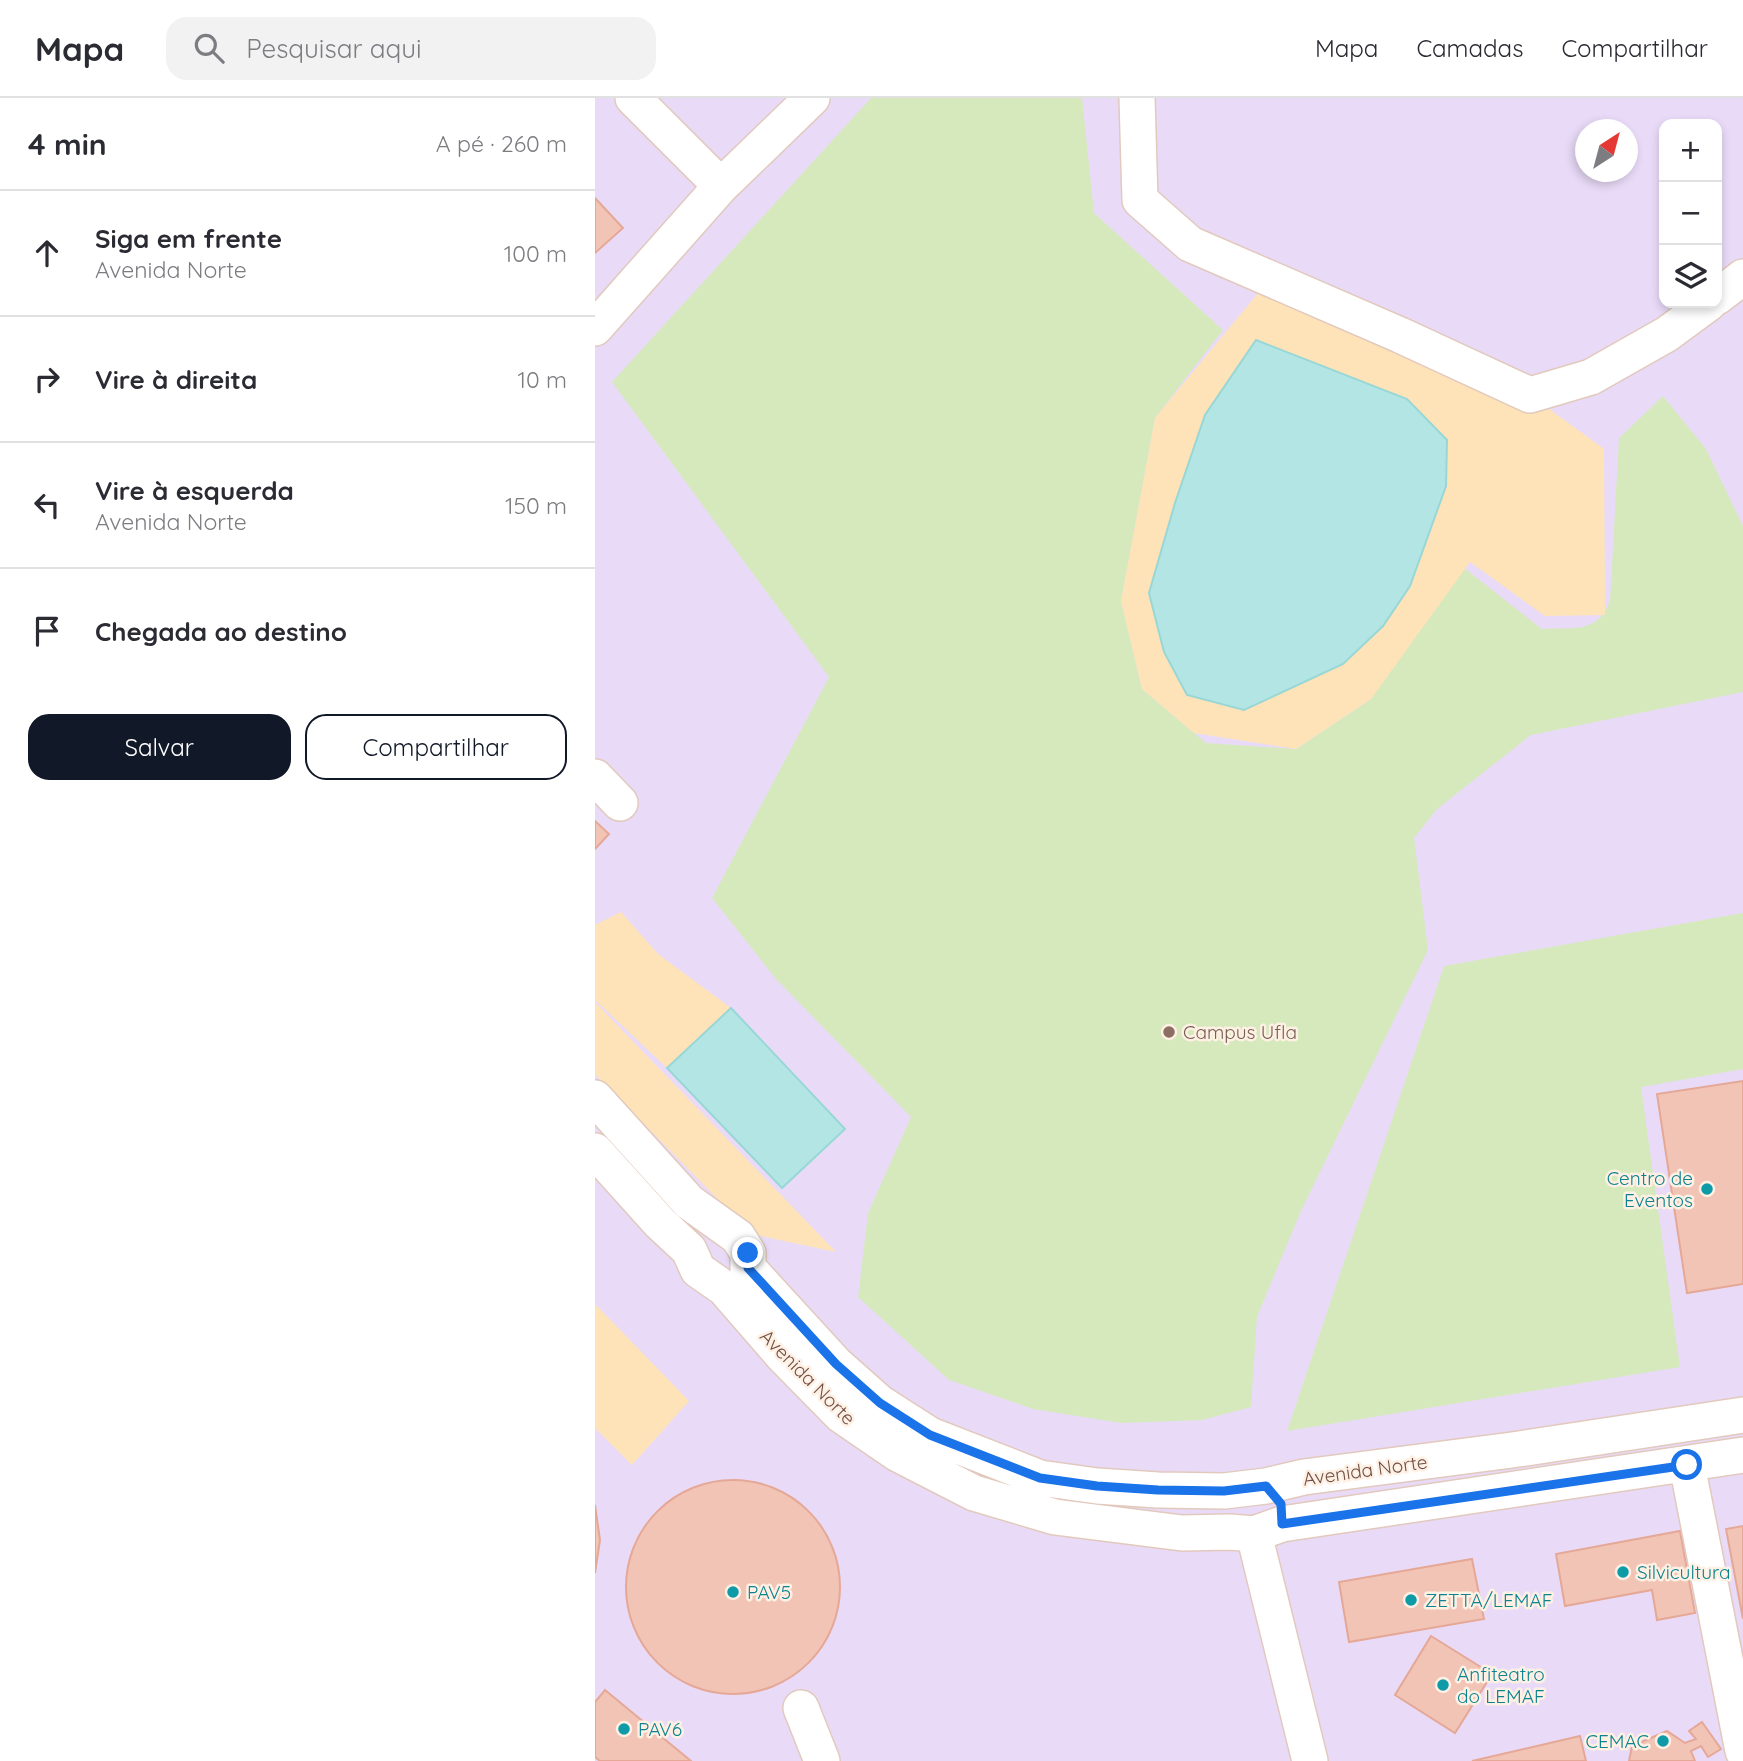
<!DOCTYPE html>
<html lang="pt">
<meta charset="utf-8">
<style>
body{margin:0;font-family:Quicksand,sans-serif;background:#f2f2f3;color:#2b2b33}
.controls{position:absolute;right:21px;top:21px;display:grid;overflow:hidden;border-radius:14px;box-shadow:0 4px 10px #0003}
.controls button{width:63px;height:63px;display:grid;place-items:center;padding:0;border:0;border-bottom:2px solid #e1e1e2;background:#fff;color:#2b2b33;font:35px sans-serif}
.compass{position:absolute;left:980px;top:21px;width:63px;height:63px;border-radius:50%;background:#fff;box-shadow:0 4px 10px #0003;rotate:36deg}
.stop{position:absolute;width:21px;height:21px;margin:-16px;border:5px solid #1a73e8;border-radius:50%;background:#fff}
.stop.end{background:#1a73e8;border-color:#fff;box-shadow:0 2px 7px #0008}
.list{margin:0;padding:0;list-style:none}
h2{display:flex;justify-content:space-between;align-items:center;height:91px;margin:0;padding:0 28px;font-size:30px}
h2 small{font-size:23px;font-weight:400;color:#7c7c81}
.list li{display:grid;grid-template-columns:46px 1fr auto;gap:21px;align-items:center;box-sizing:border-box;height:126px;padding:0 28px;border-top:2px solid #e1e1e2}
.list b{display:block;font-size:26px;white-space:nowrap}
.list p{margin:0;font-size:23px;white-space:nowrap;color:#7c7c81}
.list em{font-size:23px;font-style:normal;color:#7c7c81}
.actions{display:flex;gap:14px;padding:21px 28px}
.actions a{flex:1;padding:16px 0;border:2px solid #111827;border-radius:21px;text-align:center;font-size:24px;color:#111827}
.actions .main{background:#111827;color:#fff}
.icon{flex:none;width:38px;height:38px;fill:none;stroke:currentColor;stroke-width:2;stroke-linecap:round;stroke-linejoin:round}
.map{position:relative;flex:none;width:1148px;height:1663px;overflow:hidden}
header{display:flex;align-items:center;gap:42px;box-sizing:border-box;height:98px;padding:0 35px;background:#fff;border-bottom:2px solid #e1e1e2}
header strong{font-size:33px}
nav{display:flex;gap:38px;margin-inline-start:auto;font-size:24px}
.search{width:490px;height:63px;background:#f2f2f3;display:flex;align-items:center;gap:18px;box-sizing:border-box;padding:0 24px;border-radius:21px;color:#7c7c81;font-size:26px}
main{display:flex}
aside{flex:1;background:#fff}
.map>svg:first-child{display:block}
.education{fill:#e9dbf8;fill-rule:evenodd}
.green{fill:#d6e9bd}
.sand{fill:#fde3b7}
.water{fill:#b3e5e5;stroke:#99d7d7;stroke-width:2}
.building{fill:#f2c4b5;stroke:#e5a896;stroke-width:2}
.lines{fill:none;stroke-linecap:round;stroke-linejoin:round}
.minor-casing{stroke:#e2c9bd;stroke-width:38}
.minor{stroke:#fff;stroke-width:35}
.route{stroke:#1a73e8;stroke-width:9}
.education-dot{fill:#8d6e63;stroke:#fff0e4;stroke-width:2.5}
.culture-dot{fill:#0f9aa8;stroke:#fff0e4;stroke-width:2.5}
.labels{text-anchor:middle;stroke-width:5;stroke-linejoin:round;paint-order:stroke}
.education-label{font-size:19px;fill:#785e54;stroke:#fff0e4;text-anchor:start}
.culture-label{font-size:19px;fill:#0d838f;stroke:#fff0e4;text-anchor:start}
.street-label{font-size:19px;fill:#724f46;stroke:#fff0e4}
</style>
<header>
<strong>Mapa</strong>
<div class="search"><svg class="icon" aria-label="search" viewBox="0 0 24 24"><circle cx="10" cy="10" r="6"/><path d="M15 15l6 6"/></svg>Pesquisar aqui</div>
<nav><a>Mapa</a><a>Camadas</a><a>Compartilhar</a></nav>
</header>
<main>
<aside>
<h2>4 min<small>A pé · 260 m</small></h2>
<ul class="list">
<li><svg class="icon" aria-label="ahead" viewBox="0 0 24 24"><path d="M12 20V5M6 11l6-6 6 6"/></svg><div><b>Siga em frente</b><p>Avenida Norte</p></div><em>100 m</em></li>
<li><svg class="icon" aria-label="right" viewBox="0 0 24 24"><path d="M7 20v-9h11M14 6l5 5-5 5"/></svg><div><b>Vire à direita</b></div><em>10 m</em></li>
<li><svg class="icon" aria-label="left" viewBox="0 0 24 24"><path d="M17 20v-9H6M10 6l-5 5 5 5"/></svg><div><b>Vire à esquerda</b><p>Avenida Norte</p></div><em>150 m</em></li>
<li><svg class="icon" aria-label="arrive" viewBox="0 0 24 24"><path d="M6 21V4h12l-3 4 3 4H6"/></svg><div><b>Chegada ao destino</b></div></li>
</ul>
<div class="actions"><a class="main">Salvar</a><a>Compartilhar</a></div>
</aside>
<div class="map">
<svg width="1148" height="1663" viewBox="0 0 1148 1663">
<rect width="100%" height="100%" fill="#fcecde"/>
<!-- education -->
<path class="education" d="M0,0h1148v1663h-1148zM1069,26h53v179h-53zM990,32h42v42h-42z"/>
<!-- green -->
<path class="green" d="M276,0h211l12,115 129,117 -68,88 -34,183 21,88 64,54 90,6 75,-50 88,-135 83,65c30,-2 56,5 68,-28l9,-163 44,-42 43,53 37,77v166l-212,43 -94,74 -23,29 14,112 -127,261 -44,106 -6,90 -49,13 -81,3 -88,-14 -84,-29 -91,-83 10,-84 43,-96 -135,-138 -64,-81 117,-221 -217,-295z
M1148,815v156l-102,18 39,280 -393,64 157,-465z"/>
<!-- sand -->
<path class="sand" d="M668,189l267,108 74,54 1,166 -60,1 -75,-54 -99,137 -75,50 -102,-16 -52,-44 -21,-88 34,-183z
M26,814l37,42 73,54 -64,60 -72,-68v-75z
M0,904l241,250 -84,-18 -157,-160z
M0,1206l94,97 -57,64 -37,-37z"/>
<!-- water -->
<path class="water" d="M661,242l151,59 40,41 -1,46 -36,100 -27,40 -40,38 -99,46 -57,-15 -23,-43 -15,-59 26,-90 30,-88z
M136,910l114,121 -63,59 -115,-120z"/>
<!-- building -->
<path class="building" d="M0,100l28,30 -28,25z
M0,723l14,13 -14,15z
M1148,983v203l-56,9 -30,-199z
M31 1489a107 107 0 1 1 214 0a107 107 0 1 1-214 0Z
M0,1407l5,35 -5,33z
M1148,1428v93l-17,-90z
M1085,1433l15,82 -38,7 -5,-30 -87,16 -9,-52z
M877,1461l12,60 -135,23 -10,-60z
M836,1538l61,38 -37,59 -60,-38z
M10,1592l86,71h-91l-5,-4v-55z
M1107,1624l19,27 -13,8 -7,-11 -10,5 4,10h-66l3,-15 35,-15 18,12 11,-4 -7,-8z
M985,1638l6,25h-114z"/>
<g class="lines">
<!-- minor casing -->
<g class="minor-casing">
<path id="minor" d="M38,0l88,88
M542,0l3,102 50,44 210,91 130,60 61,-18 76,-43 42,-31
M1122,199l26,-20
M0,230l126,-142 91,-88
M0,679l25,26
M0,1000l94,104 49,35 10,16v15l88,96 44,39 50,32 110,43 57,8 61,4 66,1 42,-5 38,-9 208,-27 231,-35
M0,1053l65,72 29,27 9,20 26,18 59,68 58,59 57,39 76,39 81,24 127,16 48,-1 24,2 28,-10 461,-69
M1092,1367l56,286
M659,1436l56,227
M206,1610l21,53"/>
</g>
<!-- minor -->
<use href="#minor" class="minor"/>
</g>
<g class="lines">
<!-- route -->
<path class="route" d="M153,1155v15l88,96 44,39 50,32 110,43 57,8 61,4 66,1 42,-5 15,18 1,20 405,-59"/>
</g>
<!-- markers -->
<circle class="education-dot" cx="574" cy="934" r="7"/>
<g class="culture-dot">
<circle cx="1112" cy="1091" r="7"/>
<circle cx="1028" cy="1474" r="7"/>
<circle cx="138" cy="1494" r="7"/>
<circle cx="816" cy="1502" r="7"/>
<circle cx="848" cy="1587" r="7"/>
<circle cx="29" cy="1631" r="7"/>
<circle cx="1068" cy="1643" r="7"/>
</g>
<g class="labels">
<!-- education labels -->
<g class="education-label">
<text x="588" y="941">Campus Ufla</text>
</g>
<!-- culture labels -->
<g class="culture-label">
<text x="1098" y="1087" text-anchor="end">Centro de<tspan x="1098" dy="22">Eventos</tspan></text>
<text x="1042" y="1481">Silvicultura</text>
<text x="152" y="1501">PAV5</text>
<text x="830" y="1509">ZETTA/LEMAF</text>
<text x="862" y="1583">Anfiteatro<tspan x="862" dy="22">do LEMAF</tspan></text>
<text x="43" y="1638">PAV6</text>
<text x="1054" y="1650" text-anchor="end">CEMAC</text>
</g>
<!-- street labels -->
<g class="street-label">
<text transform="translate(213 1279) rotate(45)" y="7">Avenida Norte</text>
<text transform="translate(770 1372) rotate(-8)" y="7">Avenida Norte</text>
</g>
</g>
</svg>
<div class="controls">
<button>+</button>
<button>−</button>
<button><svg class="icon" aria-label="layers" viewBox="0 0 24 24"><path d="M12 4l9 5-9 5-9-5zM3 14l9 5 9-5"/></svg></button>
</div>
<svg class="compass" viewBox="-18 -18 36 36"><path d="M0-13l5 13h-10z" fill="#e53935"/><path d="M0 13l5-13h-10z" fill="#7c7c81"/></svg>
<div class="stop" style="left:1092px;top:1367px"></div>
<div class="stop end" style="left:153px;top:1155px"></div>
</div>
</main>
